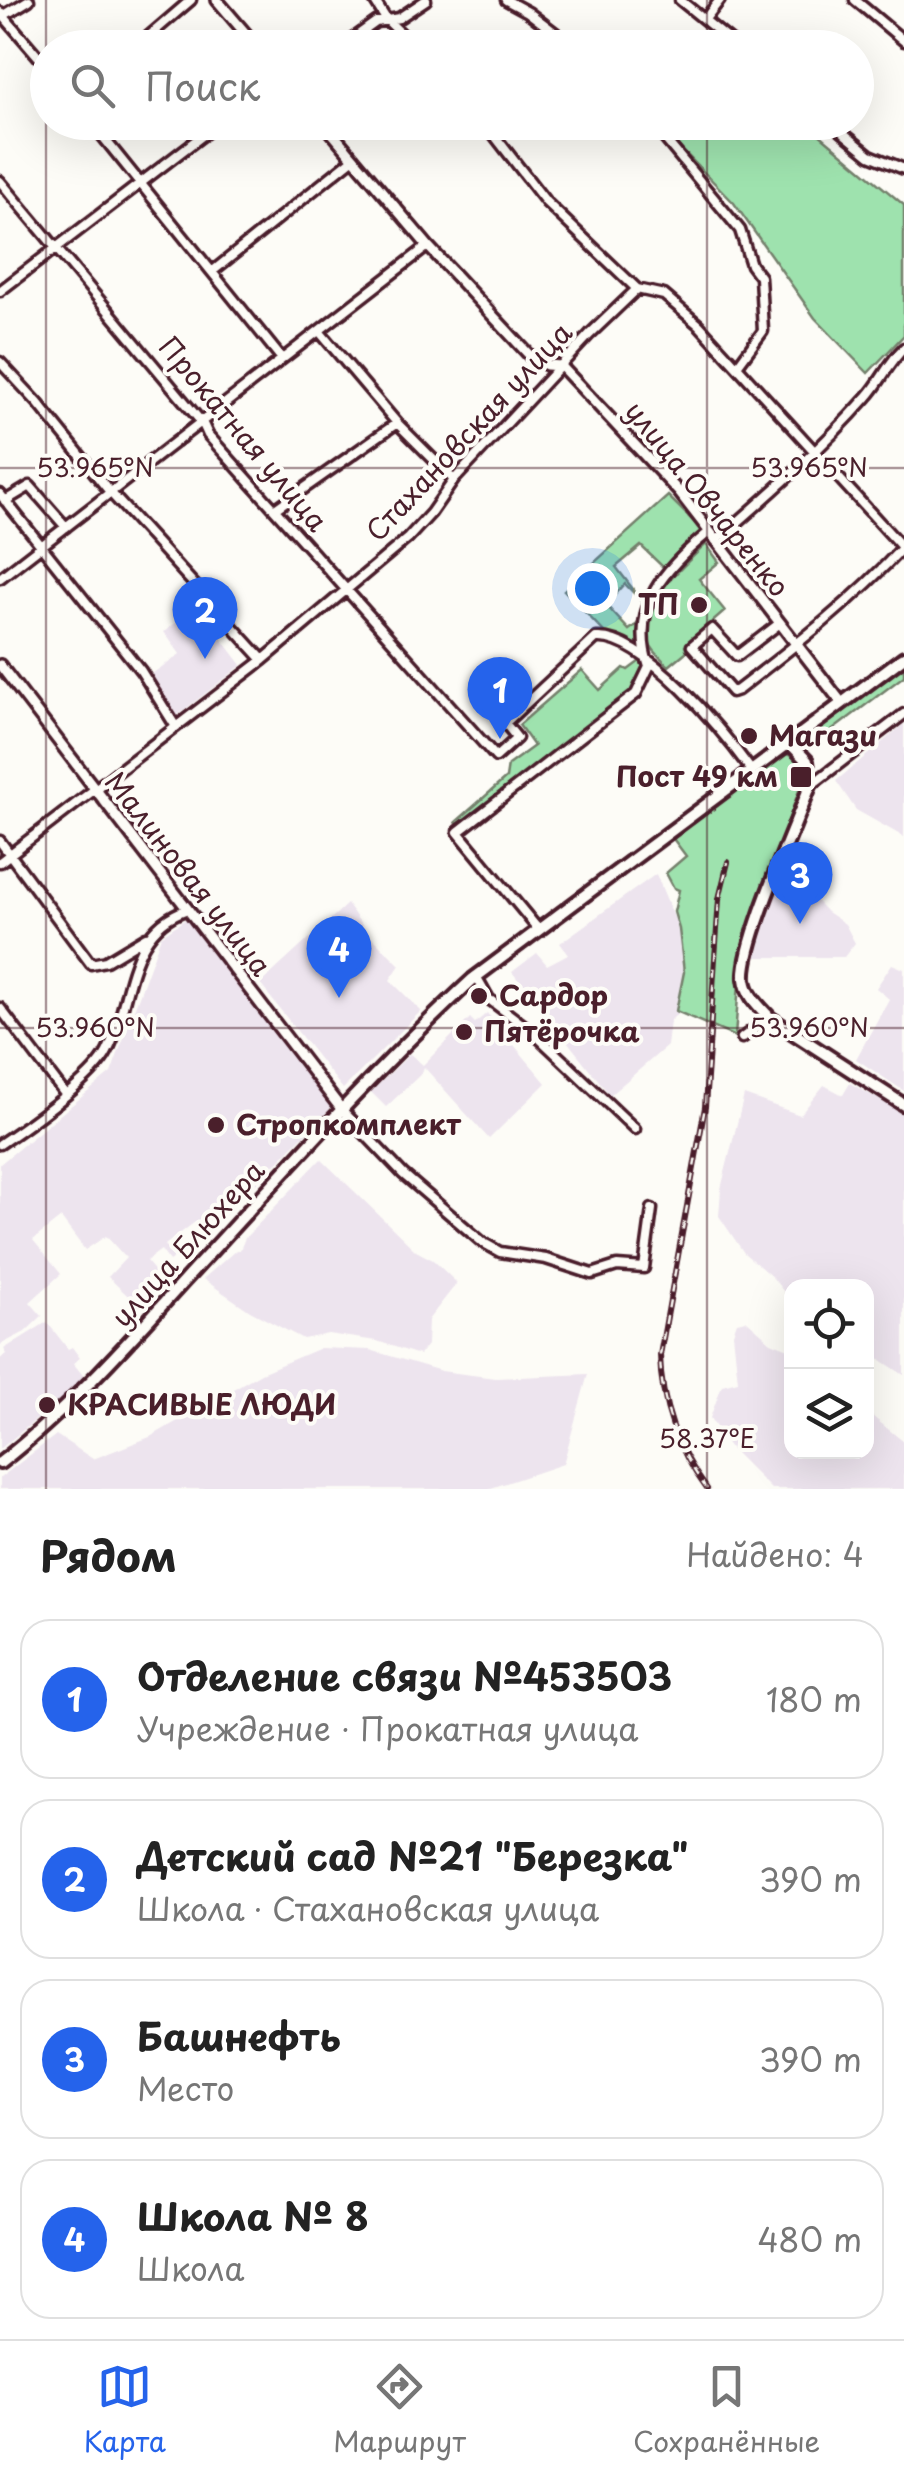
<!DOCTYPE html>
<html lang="ru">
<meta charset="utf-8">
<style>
body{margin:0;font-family:"Playpen Sans",sans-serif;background:#f2f2f2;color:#222}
.controls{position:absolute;right:30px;bottom:30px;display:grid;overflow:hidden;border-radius:20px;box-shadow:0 10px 40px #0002}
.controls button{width:90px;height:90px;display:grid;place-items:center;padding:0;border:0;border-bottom:2px solid #e0e0e0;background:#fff;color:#222;font:50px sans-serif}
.you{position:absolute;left:592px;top:588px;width:35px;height:35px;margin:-25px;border:8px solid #fff;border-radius:50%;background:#1a73e8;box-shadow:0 0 0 15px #1a73e833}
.badge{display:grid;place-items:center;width:65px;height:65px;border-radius:50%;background:#2563eb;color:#fff;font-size:32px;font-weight:700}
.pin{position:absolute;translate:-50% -82px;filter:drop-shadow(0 2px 5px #0008)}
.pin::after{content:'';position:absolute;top:52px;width:35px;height:30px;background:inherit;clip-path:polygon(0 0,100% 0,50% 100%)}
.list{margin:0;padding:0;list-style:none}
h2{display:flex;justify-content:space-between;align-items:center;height:130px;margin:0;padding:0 40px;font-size:42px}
h2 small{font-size:32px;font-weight:400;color:#767676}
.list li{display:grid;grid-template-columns:65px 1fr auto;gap:30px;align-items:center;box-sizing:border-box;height:160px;margin:0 20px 20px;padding:0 20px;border:2px solid #e0e0e0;border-radius:30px}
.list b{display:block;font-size:38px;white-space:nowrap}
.list p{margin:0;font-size:32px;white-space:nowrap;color:#767676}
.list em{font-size:32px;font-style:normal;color:#767676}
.icon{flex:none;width:55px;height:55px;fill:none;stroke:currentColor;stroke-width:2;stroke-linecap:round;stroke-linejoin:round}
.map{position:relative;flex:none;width:904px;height:1489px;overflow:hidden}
.search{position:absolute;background:#fff;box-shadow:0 10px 40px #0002;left:30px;right:30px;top:30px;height:110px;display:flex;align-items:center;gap:25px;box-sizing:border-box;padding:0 35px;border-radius:55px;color:#767676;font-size:38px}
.sheet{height:850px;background:#fff}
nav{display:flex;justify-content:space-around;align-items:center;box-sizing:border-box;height:140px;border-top:2px solid #e0e0e0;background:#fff;font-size:28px;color:#767676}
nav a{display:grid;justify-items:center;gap:5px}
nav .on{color:#2563eb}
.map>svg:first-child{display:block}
.built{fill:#ede4ee}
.green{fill:#9ee2ae;stroke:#74806c;stroke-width:2.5}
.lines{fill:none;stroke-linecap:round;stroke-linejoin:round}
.minor-casing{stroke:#4a1f2b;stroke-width:15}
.tertiary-casing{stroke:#4a1f2b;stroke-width:16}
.secondary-casing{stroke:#4a1f2b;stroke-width:18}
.minor{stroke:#fdfcf7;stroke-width:8}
.tertiary{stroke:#fdfcf7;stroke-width:9}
.secondary{stroke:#fdfcf7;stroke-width:10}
.rail-casing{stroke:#4a1f2b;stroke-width:6}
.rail{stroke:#fdfcf7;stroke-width:2.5;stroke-dasharray:8;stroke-linecap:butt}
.ticks{fill:none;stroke:#4a1f2b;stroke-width:2.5;stroke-opacity:0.45}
.poi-dot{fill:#4a1f2b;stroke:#fdfcf7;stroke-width:4}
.labels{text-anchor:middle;stroke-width:8;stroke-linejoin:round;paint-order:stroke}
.street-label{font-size:28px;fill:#4a1f2b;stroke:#fdfcf7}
.poi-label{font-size:28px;font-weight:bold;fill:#4a1f2b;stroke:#fdfcf7;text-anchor:start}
.ticks-label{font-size:25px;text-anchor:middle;fill:#4a1f2b;stroke:#fdfcf7;stroke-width:8;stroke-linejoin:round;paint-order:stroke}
</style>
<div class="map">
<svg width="904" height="1489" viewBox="0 0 904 1489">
<rect width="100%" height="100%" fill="#fdfcf7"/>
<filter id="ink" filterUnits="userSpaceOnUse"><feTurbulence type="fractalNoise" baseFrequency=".01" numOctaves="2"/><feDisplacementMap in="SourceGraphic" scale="20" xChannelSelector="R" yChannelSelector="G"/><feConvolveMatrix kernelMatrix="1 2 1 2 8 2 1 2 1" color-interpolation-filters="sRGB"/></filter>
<g filter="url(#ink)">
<!-- built -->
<path class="built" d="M197,606l45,59 -67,52 -29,-39 34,-24 -16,-22z
M904,724v113l-48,-27 -20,-29z
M788,857l12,27 27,28 18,12 10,19 -11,14h-90z
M656,874l23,55 5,43 -6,41 -8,8 -3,25 -57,49 -98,-123 25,-19 10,12 21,-11 -8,-11z
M347,904l20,28 33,33 -10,15 31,31 -78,78 -83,-105z
M187,918l143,184 -1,8 -113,114 -11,10 -10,-12 -30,23 10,12 -6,4 -8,-11 -15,11 20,23 -24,25 -34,-32 18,-19 -20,-22 -21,14 -24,-32 -28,22 28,34 -31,28 12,14 -17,16 -25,13v-181l111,-91 50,-137z
M892,964l12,5v122l-48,-32 33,-60 -13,-11z
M487,1013l59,70 -57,56 -65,-72 -2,6 -36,34 -15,-15 39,-38 13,11 47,-47 5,5z
M850,1083l54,31v261l-37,-24 -1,-65h-74l-1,15 -18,-23 -29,-25 -25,-37 2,-27 23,-94 56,20 24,-30 19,10z
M321,1159l95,92 17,9 24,23 -29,37 -1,25 -8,10 -42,-14 -49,-7 -25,5 -53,-28 -47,-32 33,-29h4l5,-12z
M746,1320l25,22 20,8 1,102h74l1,-40 37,30v47h-133l-42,-42 -19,-29 12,-33 16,-4 -5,-48 4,-11z
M47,1322l21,27 4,-2 8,11 -7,5 13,16 -86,70v-90l7,-5 -3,-5z
M320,1348l50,2 71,21 54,7 93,-4 -25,90 -75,25h-488v-11l56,-43 37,24 57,-22 111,-64z"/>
<!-- green -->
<path class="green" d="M656,123h150l98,82v130l-36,38 -53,-55 -81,-115z
M668,496l35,35 -39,37 -23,-22 -25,21 30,39 -21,-22 -19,21 23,25 14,-10 -1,26 -3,2 -33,-14 -42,-44z
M706,544l13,18 -20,17 26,32 -40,35 2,5 -18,15c-7,-7 -17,-15 -20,-24 -12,-40 33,-74 57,-98z
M640,661l5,9 -12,24 -173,134 -4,-6 50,-44 2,-13 26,-19 -15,-21 63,-55 18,20 24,-22 4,2z
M904,663v13l-99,75 -5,-11z
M782,752l14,6 7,21 -62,176 -6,82 -59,-26 8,-39 -5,-43 -5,-17 5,-22 -5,-2 -8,-15 20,-17 -15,-20z"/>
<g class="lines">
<!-- minor casing -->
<g class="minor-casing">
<path id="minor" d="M374,0l12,19 30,29
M506,0l22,12 47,36
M680,0l59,48
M855,0l49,41
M0,12l48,56
M3,16l26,-16
M705,19l15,-19
M135,48l56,-48
M340,48l36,-26 23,-4 27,-18
M91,122l191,237
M484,122l62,80 91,87 27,6 35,30 203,222
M651,122l89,108 11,35 9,12 3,54 -25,34
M830,122l40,33 34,14
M0,181l203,243 5,11 288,322 21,-19 -12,-15 91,-85c48,-4 128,95 155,132
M213,271l141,-113
M0,291l220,-169
M319,331l78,92 57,57
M0,362l38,41 72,89 153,168
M0,494l141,177 35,56
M5,501l25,-15 36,41
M275,509l122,-86
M716,541c52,-45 105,-92 151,-144 14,-15 21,-34 37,-49
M0,578l428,-332
M780,623l-43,33 -25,-27 -20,17 40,46 6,-2c58,-45 116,-90 166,-144
M810,786l94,-72
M0,841l91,123 15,-3 40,-24
M0,862l263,-202 145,-122 23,-25 23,-33 136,-146 47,-45
M538,929l-80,-97 178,-138 13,-27c-20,-61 16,-99 60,-135
M476,976l13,23 46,35 100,95
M0,1008l65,86
M742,1038l20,-15 15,3
M342,1110l61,64 79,68 18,10 46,7 46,15 25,-8 27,2 8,-59
M0,1144c28,-19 92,-63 107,-92 26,-50 17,-122 81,-143"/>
</g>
<!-- tertiary casing -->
<g class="tertiary-casing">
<path id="tertiary" d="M217,0l41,48
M323,122l105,124 105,113 14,6 14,1 118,126 162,210
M0,665l342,445"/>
</g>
<!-- secondary casing -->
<g class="secondary-casing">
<path id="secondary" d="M789,742l18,19 3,25c-15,41 -68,157 -65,193 2,17 14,27 25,39l134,87
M0,1463c68,-53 126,-118 184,-182 94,-102 186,-207 289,-302l431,-322"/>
</g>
<!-- minor -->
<use href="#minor" class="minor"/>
<!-- tertiary -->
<use href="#tertiary" class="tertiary"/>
<!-- secondary -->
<use href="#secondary" class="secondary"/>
<!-- rail casing -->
<g class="rail-casing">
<path id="rail" d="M707,1489c-30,-40 -46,-84 -47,-134l45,-248 14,-208 9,-37"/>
</g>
<!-- rail -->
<use href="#rail" class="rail"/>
</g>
</g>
<!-- ticks -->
<path class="ticks" d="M46,0v1489M707,0v48M707,122v1367M0,468h904M0,1028h904"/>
<!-- markers -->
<g class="poi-dot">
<circle cx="699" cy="605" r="10"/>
<circle cx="749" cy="736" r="10"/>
<rect x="789" y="765" width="24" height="24" rx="5"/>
<circle cx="479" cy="996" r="10"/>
<circle cx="464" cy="1032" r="10"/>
<circle cx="216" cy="1125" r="10"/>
<circle cx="47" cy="1405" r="10"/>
</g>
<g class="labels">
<!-- street labels -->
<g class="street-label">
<text transform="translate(469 432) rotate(-47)" y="10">Стахановская улица</text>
<text transform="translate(243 434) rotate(50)" y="10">Прокатная улица</text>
<text transform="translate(707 499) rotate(51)" y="10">улица Овчаренко</text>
<text transform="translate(188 874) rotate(52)" y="10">Малиновая улица</text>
<text transform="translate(188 1244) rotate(-48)" y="10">улица Блюхера</text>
</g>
<!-- poi labels -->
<g class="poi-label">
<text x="679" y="615" text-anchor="end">ТП</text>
<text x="769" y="746">Магази</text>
<text x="778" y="787" text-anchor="end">Пост 49 км</text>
<text x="499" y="1006">Сардор</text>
<text x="484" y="1042">Пятёрочка</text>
<text x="236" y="1135">Стропкомплект</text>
<text x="67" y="1415">КРАСИВЫЕ ЛЮДИ</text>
</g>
</g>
<g class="ticks-label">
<text x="95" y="477">53.965°N</text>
<text x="809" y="477">53.965°N</text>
<text x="95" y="1037">53.960°N</text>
<text x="809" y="1037">53.960°N</text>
<text x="707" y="1448">58.37°E</text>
</g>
</svg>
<div class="controls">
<button><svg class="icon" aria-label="locate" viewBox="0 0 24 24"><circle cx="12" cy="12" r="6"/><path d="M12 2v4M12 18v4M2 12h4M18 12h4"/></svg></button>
<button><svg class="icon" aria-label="layers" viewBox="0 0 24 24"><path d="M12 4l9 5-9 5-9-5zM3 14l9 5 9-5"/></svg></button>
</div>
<div class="you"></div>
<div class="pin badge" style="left:500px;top:739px">1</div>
<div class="pin badge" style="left:205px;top:659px">2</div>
<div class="pin badge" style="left:800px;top:924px">3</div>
<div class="pin badge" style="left:339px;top:998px">4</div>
<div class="search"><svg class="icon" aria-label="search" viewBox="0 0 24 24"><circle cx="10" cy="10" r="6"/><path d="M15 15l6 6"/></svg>Поиск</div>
</div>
<section class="sheet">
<h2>Рядом<small>Найдено: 4</small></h2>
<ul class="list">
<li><span class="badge">1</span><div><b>Отделение связи №453503</b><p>Учреждение · Прокатная улица</p></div><em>180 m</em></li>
<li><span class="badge">2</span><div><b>Детский сад №21 &quot;Березка&quot;</b><p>Школа · Стахановская улица</p></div><em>390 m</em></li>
<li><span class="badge">3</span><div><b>Башнефть</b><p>Место</p></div><em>390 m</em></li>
<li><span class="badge">4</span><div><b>Школа № 8</b><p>Школа</p></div><em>480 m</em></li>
</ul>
</section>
<nav>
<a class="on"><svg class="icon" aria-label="map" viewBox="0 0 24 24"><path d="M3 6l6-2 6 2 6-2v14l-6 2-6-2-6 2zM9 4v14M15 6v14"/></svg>Карта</a>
<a><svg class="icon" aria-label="directions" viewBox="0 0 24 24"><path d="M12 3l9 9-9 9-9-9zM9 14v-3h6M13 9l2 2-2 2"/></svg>Маршрут</a>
<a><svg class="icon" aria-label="saved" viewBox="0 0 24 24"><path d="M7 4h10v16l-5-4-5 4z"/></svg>Сохранённые</a>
</nav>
